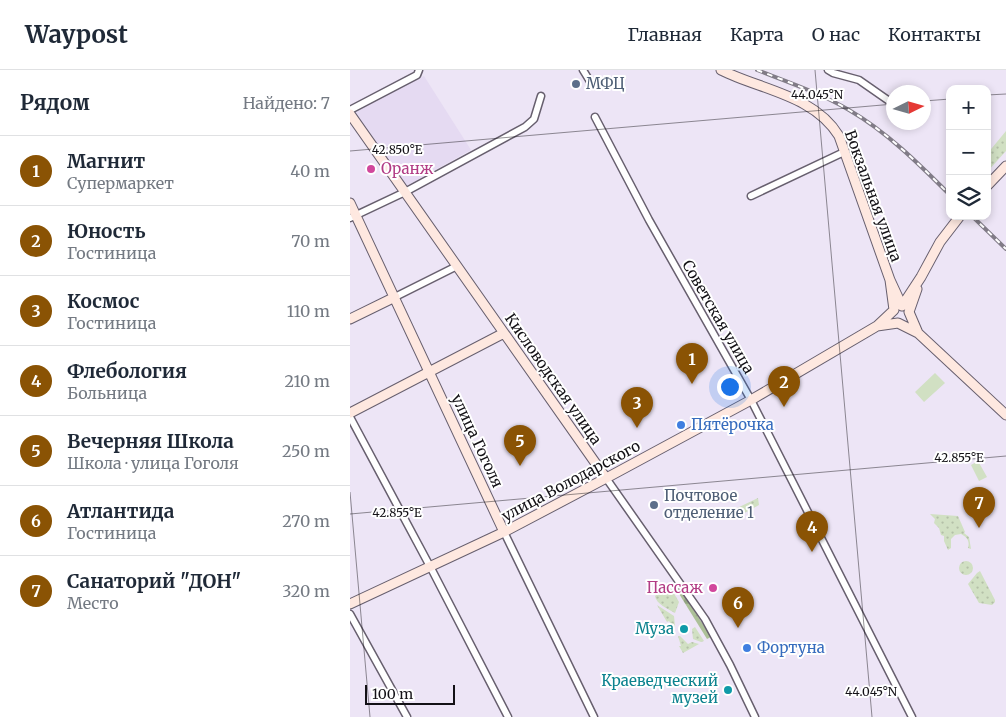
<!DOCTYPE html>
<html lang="ru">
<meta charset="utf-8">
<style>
body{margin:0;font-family:Merriweather,serif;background:#f2f2f3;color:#1f2937}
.controls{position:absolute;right:15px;top:15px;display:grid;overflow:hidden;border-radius:10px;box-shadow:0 2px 8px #0003}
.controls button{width:45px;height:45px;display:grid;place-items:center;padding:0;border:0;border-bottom:1px solid #e0e1e3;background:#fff;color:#1f2937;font:25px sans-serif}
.compass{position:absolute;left:536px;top:15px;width:45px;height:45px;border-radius:50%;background:#fff;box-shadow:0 2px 8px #0003;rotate:85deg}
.scale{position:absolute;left:15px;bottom:12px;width:90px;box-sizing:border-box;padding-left:5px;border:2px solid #131116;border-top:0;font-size:14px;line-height:18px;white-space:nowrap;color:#131116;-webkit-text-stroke:4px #fff;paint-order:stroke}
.you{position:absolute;left:379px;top:316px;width:18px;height:18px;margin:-12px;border:4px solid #fff;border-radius:50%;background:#1a73e8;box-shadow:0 0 0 8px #1a73e833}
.badge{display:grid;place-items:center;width:32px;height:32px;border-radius:50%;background:#8a5304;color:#fff;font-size:16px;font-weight:700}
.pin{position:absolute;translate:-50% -41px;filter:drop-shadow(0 1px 2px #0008)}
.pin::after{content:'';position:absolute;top:26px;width:18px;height:15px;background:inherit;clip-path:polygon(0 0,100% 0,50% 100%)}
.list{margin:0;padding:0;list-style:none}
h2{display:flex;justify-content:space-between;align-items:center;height:65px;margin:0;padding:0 20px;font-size:21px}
h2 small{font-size:16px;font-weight:400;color:#747a83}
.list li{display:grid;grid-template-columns:32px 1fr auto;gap:15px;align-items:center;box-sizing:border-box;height:70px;padding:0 20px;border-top:1px solid #e0e1e3}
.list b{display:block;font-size:19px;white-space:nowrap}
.list p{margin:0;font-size:16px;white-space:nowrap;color:#747a83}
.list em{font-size:16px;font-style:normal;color:#747a83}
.icon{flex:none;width:28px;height:28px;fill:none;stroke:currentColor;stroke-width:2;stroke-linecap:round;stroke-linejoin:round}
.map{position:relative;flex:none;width:656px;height:647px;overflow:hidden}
header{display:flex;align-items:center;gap:30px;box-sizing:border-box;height:70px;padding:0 25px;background:#fff;border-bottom:1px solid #e0e1e3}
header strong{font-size:24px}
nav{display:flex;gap:28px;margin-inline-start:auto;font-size:18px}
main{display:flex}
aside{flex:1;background:#fff}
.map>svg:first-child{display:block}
.built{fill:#e5daf2}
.green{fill:url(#green-dots)}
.forest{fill:url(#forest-firs)}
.pitch{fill:#d1e0c3}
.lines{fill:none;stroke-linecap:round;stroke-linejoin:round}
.street-casing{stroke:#675f6e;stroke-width:9}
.secondary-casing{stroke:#675f6e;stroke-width:11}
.street{stroke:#fff;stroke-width:6}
.secondary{stroke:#fee8e0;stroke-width:9}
.rail-casing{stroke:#817c87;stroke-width:4}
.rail{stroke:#fff;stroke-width:2;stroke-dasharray:5.5;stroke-linecap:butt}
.ticks{fill:none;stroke:#131116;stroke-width:1;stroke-opacity:0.45}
.service-dot{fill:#5c6f8a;stroke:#fff;stroke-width:2}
.hotel-dot{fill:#d1479c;stroke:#fff;stroke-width:2}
.shop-dot{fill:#3f7fe0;stroke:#fff;stroke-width:2}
.culture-dot{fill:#0f9aa8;stroke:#fff;stroke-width:2}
.labels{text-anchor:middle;stroke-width:4;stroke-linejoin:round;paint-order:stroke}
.service-label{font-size:15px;fill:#4e5e75;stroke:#fff;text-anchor:start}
.hotel-label{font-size:15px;fill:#b23c85;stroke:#fff;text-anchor:start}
.street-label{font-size:15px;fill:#131116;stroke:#fff}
.shop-label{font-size:15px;fill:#366cbe;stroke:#fff;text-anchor:start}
.culture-label{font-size:15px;fill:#0d838f;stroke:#fff;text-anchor:end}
.ticks-label{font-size:12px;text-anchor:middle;fill:#131116;stroke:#fff;stroke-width:4;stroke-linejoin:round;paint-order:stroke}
</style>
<header>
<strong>Waypost</strong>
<nav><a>Главная</a><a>Карта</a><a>О нас</a><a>Контакты</a></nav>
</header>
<main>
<aside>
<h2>Рядом<small>Найдено: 7</small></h2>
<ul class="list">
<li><span class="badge">1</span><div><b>Магнит</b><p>Супермаркет</p></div><em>40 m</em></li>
<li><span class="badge">2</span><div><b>Юность</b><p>Гостиница</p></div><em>70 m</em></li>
<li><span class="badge">3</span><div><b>Космос</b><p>Гостиница</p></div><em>110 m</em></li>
<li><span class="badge">4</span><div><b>Флебология</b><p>Больница</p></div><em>210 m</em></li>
<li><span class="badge">5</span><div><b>Вечерняя Школа</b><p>Школа · улица Гоголя</p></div><em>250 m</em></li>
<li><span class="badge">6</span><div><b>Атлантида</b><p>Гостиница</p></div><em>270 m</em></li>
<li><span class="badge">7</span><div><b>Санаторий &quot;ДОН&quot;</b><p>Место</p></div><em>320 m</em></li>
</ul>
</aside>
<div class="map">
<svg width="656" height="647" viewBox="0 0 656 647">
<defs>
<pattern id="green-dots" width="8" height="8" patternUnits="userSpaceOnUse" patternTransform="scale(1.25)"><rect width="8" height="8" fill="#d1e0c3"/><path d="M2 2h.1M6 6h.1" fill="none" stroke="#b3bfa7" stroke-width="1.8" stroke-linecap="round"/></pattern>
<pattern id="forest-firs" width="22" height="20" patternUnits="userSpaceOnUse" patternTransform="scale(1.25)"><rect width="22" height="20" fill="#acc098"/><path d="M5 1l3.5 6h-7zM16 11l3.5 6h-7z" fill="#93a482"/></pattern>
</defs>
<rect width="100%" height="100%" fill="#ede5f6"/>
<!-- built -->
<path class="built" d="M74,6l47,74 -65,36 -53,-75z"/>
<!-- green -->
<path class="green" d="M656,61v20l-19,21v-18z
M408,428l1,7 -18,10 -4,-7z
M580,444l28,2 7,16 -1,1 5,4 2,12 -3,-1c2,-7 -1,-11 -7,-14l-6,1 -4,4v9l-3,2 -4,-9v-5l-3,-1 -2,-7 -5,-5 1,-4z
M609 498a7 7 0 1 1 14 0a7 7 0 1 1-14 0Z
M630,501l15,29v2l-3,3 -13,-2 -11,-19 9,-11z
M319,515l10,17 -4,11c-7,-4 -19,-9 -20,-17z
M307,535l17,11 1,11 -1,1 -5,-7 -2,1z
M345,557l9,14 -3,1 -8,-3 -1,-10z
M328,566h2l8,8 4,-2 7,2 -16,9 -4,-7h2z"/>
<!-- forest -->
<path class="forest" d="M326,512l35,55 -4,2 -34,-55z"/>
<!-- pitch -->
<path class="pitch" d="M585,303l10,10 -21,19 -9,-10z
M628,391l9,16 -8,4 -8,-16z"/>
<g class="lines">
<!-- street casing -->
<g class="street-casing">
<path id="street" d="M233,0l8,13
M478,0l5,3 26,7 33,23
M0,40l67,-35 2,-5
M245,47l54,103 102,180 161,317
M401,126l93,-44
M0,148l55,-26 120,-65 9,-8 7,-23
M45,227l62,-31
M0,347l83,155 75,145
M256,408l99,141 25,46 25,52
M154,462l90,185
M0,544l57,103"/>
</g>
<!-- secondary casing -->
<g class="secondary-casing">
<path id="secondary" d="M371,0c40,20 93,25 118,66l51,144 12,26
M0,44l256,364
M637,116l19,-20
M0,133l154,329
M567,219l-8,23 9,21
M552,236l19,-29 19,-35 20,-26
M0,249l45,-22
M527,256l21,-3 20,10 88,82
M0,343l154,-80
M0,534l154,-72 108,-57 139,-75 126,-74 17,-16 -4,-30"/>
</g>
<!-- street -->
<use href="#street" class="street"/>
<!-- secondary -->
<use href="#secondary" class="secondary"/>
<!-- rail casing -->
<g class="rail-casing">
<path id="rail" d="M407,0c31,12 63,23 92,40 38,22 70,54 101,85
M622,146l34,33"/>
</g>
<!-- rail -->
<use href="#rail" class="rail"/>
</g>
<!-- ticks -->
<path class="ticks" d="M465,0l57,647M637,25l19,-1M574,31l26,-2M0,81l544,-47M0,422l20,225M0,444l656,-58"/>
<!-- markers -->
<g class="service-dot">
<circle cx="226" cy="14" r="5"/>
<circle cx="304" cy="435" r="5"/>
</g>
<g class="hotel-dot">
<circle cx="21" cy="99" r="5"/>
<circle cx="363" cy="518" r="5"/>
</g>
<g class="shop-dot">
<circle cx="331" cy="355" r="5"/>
<circle cx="397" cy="578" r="5"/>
</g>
<g class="culture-dot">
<circle cx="334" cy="559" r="5"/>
<circle cx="378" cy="620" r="5"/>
</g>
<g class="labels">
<!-- service labels -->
<g class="service-label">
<text x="236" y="19">МФЦ</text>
<text x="314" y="431">Почтовое<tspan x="314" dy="17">отделение 1</tspan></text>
</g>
<!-- hotel labels -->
<g class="hotel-label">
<text x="31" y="104">Оранж</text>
<text x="353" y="523" text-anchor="end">Пассаж</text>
</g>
<!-- street labels -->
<g class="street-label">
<text transform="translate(523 126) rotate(70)" y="5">Вокзальная улица</text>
<text transform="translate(368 247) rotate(60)" y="5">Советская улица</text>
<text transform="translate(203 309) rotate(55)" y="5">Кисловодская улица</text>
<text transform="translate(127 371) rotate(65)" y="5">улица Гоголя</text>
<text transform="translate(221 411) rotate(-28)" y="5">улица Володарского</text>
</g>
<!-- shop labels -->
<g class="shop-label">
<text x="341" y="360">Пятёрочка</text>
<text x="407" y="583">Фортуна</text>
</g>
<!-- culture labels -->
<g class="culture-label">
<text x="324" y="564">Муза</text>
<text x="368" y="616">Краеведческий<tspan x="368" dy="17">музей</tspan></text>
</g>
</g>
<g class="ticks-label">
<text x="467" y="29">44.045°N</text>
<text x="47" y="84">42.850°E</text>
<text x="609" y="392">42.855°E</text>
<text x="47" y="447">42.855°E</text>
<text x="521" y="626">44.045°N</text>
</g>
</svg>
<div class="controls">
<button>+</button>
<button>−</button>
<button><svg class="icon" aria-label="layers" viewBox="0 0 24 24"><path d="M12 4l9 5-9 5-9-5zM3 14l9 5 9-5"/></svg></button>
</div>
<svg class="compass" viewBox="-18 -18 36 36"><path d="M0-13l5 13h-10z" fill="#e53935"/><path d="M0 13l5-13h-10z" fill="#747a83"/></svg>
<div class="scale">100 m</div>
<div class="you"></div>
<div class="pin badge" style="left:342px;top:314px">1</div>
<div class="pin badge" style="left:434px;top:337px">2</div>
<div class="pin badge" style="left:287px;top:358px">3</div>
<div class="pin badge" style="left:462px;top:482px">4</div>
<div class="pin badge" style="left:170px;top:396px">5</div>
<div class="pin badge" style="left:388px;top:558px">6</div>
<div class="pin badge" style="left:629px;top:458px">7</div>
</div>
</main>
